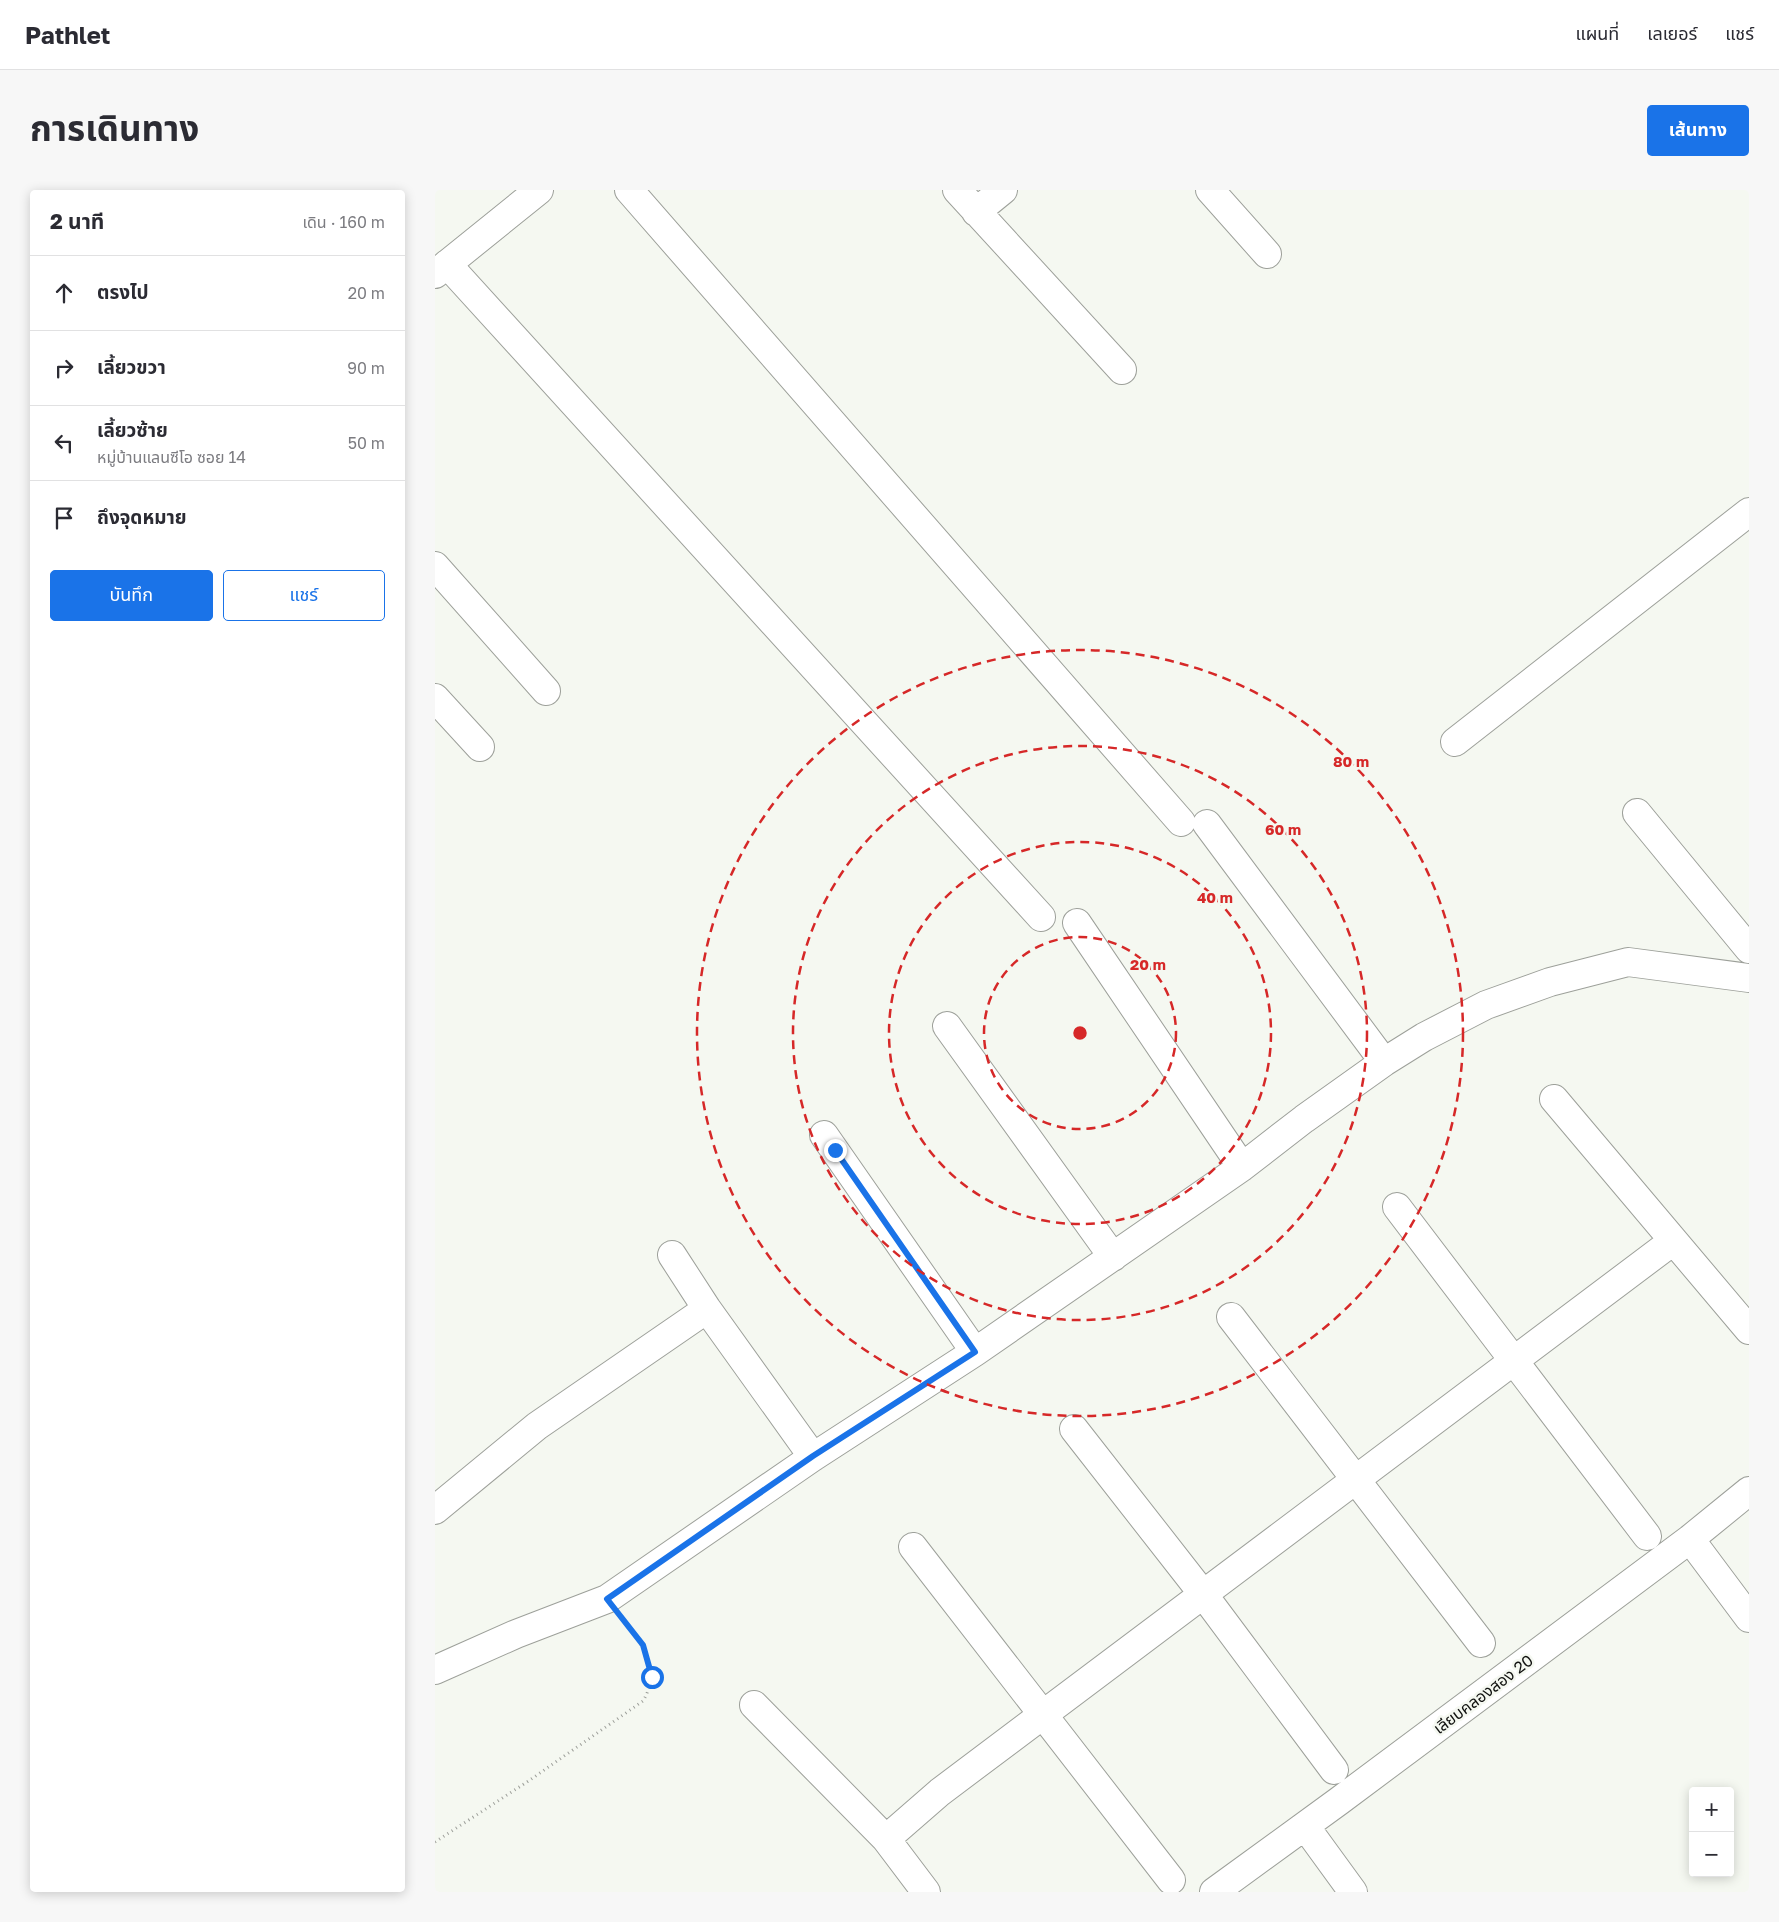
<!DOCTYPE html>
<html lang="th">
<meta charset="utf-8">
<style>
body{margin:0;font-family:"Golos Text","Noto Sans Thai",sans-serif;background:#f7f7f7;color:#2b2b33}
.controls{position:absolute;right:15px;bottom:15px;display:grid;overflow:hidden;border-radius:5px;box-shadow:0 2px 12px #0003}
.controls button{width:45px;height:45px;display:grid;place-items:center;padding:0;border:0;border-bottom:1px solid #e1e1e2;background:#fff;color:#2b2b33;font:25px sans-serif}
.stop{position:absolute;width:15px;height:15px;margin:-11px;border:4px solid #1a73e8;border-radius:50%;background:#fff}
.stop.end{background:#1a73e8;border-color:#fff;box-shadow:0 1px 5px #0008}
.list{margin:0;padding:0;list-style:none}
h2{display:flex;justify-content:space-between;align-items:center;height:65px;margin:0;padding:0 20px;font-size:21px}
h2 small{font-size:16px;font-weight:400;color:#7c7c81}
.list li{display:grid;grid-template-columns:32px 1fr auto;gap:15px;align-items:center;box-sizing:border-box;height:75px;padding:0 20px;border-top:1px solid #e1e1e2}
.list b{display:block;font-size:19px;white-space:nowrap}
.list p{margin:0;font-size:16px;white-space:nowrap;color:#7c7c81}
.list em{font-size:16px;font-style:normal;color:#7c7c81}
.actions{display:flex;gap:10px;padding:15px 20px}
.actions a{flex:1;padding:11px 0;border:1px solid #1a73e8;border-radius:5px;text-align:center;font-size:18px;color:#1a73e8}
.actions .main{background:#1a73e8;color:#fff}
.icon{flex:none;width:28px;height:28px;fill:none;stroke:currentColor;stroke-width:2;stroke-linecap:round;stroke-linejoin:round}
.map{position:relative;flex:none;width:1314px;height:1702px;overflow:hidden;border-radius:5px}
header{display:flex;align-items:center;gap:30px;box-sizing:border-box;height:70px;padding:0 25px;background:#fff;border-bottom:1px solid #e1e1e2}
header strong{font-size:24px}
nav{display:flex;gap:28px;margin-inline-start:auto;font-size:18px}
.intro{display:flex;align-items:center;justify-content:space-between;box-sizing:border-box;height:120px;padding:0 30px}
h1{margin:0;font-size:35px}
.button{padding:12px 22px;border-radius:5px;background:#1a73e8;color:#fff;font-size:18px;font-weight:700}
main{display:flex;gap:30px;padding:0 30px}
aside{flex:1;background:#fff;border-radius:5px;box-shadow:0 2px 12px #0003}
.map>svg:first-child{display:block}
.lines{fill:none;stroke-linecap:round;stroke-linejoin:round}
.street-casing{stroke:#9da09a;stroke-width:30}
.path{stroke:#9d9f9a;stroke-width:3;stroke-dasharray:1 4;stroke-linecap:butt}
.street{stroke:#fff;stroke-width:28}
.route{stroke:#1a73e8;stroke-width:6}
.ring{fill:none;stroke:#d62828;stroke-width:2.5;stroke-dasharray:9 6}
.labels{text-anchor:middle;stroke-width:5;stroke-linejoin:round;paint-order:stroke}
.street-label{font-size:16px;fill:#111210;stroke:#f5f8f1}
.centre{fill:#d62828;stroke:#f5f8f1;stroke-width:2.5}
.ring-label{font-size:15px;text-anchor:middle;font-weight:bold;fill:#d62828;stroke:#f5f8f1;stroke-width:5;stroke-linejoin:round;paint-order:stroke}
</style>
<header>
<strong>Pathlet</strong>
<nav><a>แผนที่</a><a>เลเยอร์</a><a>แชร์</a></nav>
</header>
<div class="intro"><h1>การเดินทาง</h1><a class="button">เส้นทาง</a></div>
<main>
<aside>
<h2>2 นาที<small>เดิน · 160 m</small></h2>
<ul class="list">
<li><svg class="icon" aria-label="ahead" viewBox="0 0 24 24"><path d="M12 20V5M6 11l6-6 6 6"/></svg><div><b>ตรงไป</b></div><em>20 m</em></li>
<li><svg class="icon" aria-label="right" viewBox="0 0 24 24"><path d="M7 20v-9h11M14 6l5 5-5 5"/></svg><div><b>เลี้ยวขวา</b></div><em>90 m</em></li>
<li><svg class="icon" aria-label="left" viewBox="0 0 24 24"><path d="M17 20v-9H6M10 6l-5 5 5 5"/></svg><div><b>เลี้ยวซ้าย</b><p>หมู่บ้านแลนซีโอ ซอย 14</p></div><em>50 m</em></li>
<li><svg class="icon" aria-label="arrive" viewBox="0 0 24 24"><path d="M6 21V4h12l-3 4 3 4H6"/></svg><div><b>ถึงจุดหมาย</b></div></li>
</ul>
<div class="actions"><a class="main">บันทึก</a><a>แชร์</a></div>
</aside>
<div class="map">
<svg width="1314" height="1702" viewBox="0 0 1314 1702">
<rect width="100%" height="100%" fill="#f5f8f1"/>
<g class="lines">
<!-- street casing -->
<g class="street-casing">
<path id="street" d="M194,0l552,632
M522,0l165,180
M775,0l57,64
M541,22l27,-22
M12,74l594,653
M0,84l104,-84
M0,376l111,125
M0,508l45,49
M1020,552l294,-230
M1202,623l112,136
M772,634l177,238
M642,733l165,244
M512,836l166,231
M1119,909l195,231
M389,945l151,217
M962,1017l250,329
M237,1065l35,54 106,148
M796,1127l250,326
M639,1239l129,165 131,176
M0,1320l102,-84 170,-117
M1255,1349l59,79
M478,1357l258,333
M0,1480l81,-36 91,-35 206,-142 162,-105 267,-185 62,-48 80,-57 40,-25 62,-32 64,-23 78,-20 121,16
M319,1515l132,134
M870,1636l48,66
M491,1702l-40,-53 54,-47 733,-551
M779,1702l125,-91 351,-262 59,-48"/>
</g>
<!-- path -->
<path class="path" d="M0,1652l92,-60 116,-81c18,-30 1,-54 -18,-79"/>
<!-- street -->
<use href="#street" class="street"/>
</g>
<g class="lines">
<!-- route -->
<path class="route" d="M217,1487l-9,-32 -36,-46 206,-143 162,-104 -140,-202"/>
</g>
<!-- distance rings -->
<g class="ring">
<circle cx="645" cy="843" r="96"/>
<circle cx="645" cy="843" r="191"/>
<circle cx="645" cy="843" r="287"/>
<circle cx="645" cy="843" r="383"/>
</g>
<g class="labels">
<!-- street labels -->
<g class="street-label">
<text transform="translate(1048 1504) rotate(-37)" y="6">เลียบคลองสอง 20</text>
</g>
</g>
<circle cx="645" cy="843" r="8" class="centre"/>
<g class="ring-label">
<text x="916" y="577">80 m</text>
<text x="848" y="645">60 m</text>
<text x="780" y="713">40 m</text>
<text x="713" y="780">20 m</text>
</g>
</svg>
<div class="controls">
<button>+</button>
<button>−</button>
</div>
<div class="stop" style="left:217px;top:1487px"></div>
<div class="stop end" style="left:400px;top:960px"></div>
</div>
</main>
